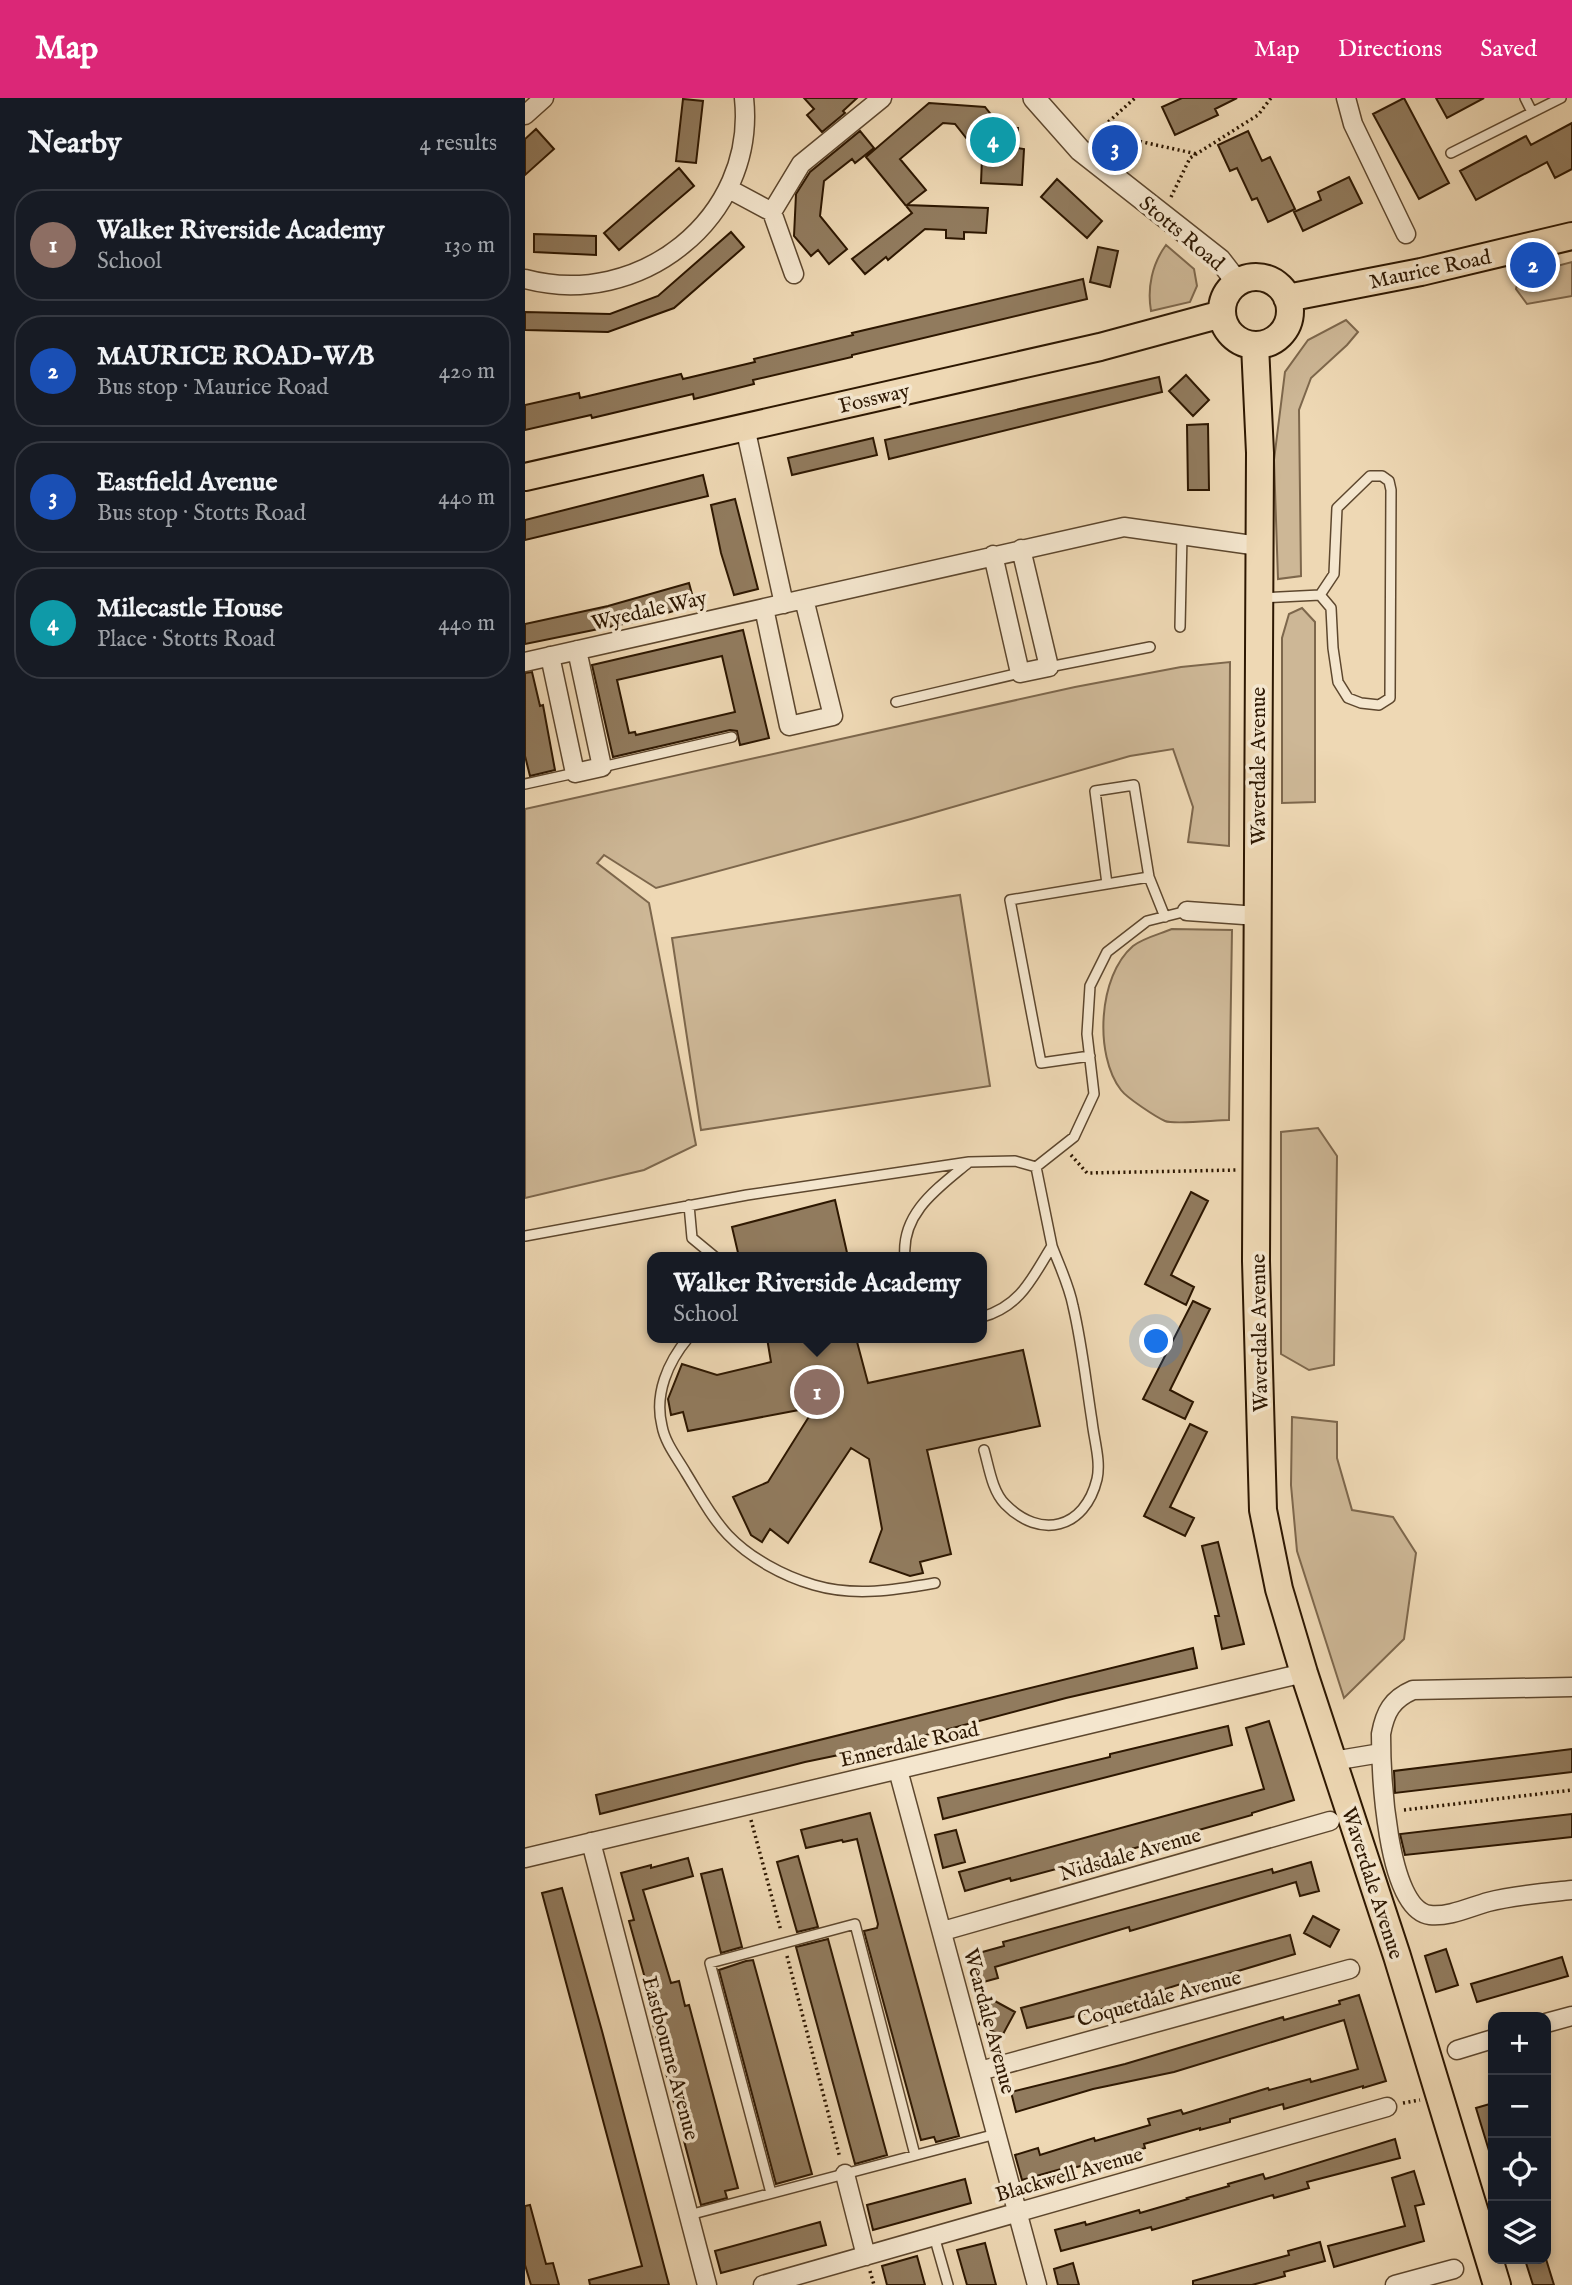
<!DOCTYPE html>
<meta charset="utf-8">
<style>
body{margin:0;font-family:"IM FELL English",serif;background:#20242c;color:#f1f3f6}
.controls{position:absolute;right:21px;bottom:21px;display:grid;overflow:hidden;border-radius:14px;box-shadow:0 4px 10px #0003}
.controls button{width:63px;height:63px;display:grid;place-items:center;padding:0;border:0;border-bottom:2px solid #363941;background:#171b24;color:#f1f3f6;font:35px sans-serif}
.you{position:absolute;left:632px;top:1244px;width:24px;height:24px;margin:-18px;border:5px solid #fff;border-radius:50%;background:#1a73e8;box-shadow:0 0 0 10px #1a73e833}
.badge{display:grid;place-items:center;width:46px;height:46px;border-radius:50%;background:#db2777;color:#fff;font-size:23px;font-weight:700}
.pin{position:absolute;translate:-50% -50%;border:4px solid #fff;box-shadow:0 2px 7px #0006}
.popup{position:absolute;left:122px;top:1154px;width:340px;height:91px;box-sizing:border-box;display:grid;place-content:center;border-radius:14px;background:#171b24;filter:drop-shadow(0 2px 5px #0005);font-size:23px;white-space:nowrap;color:#9ea1a6}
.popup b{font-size:26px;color:#f1f3f6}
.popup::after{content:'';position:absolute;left:50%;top:100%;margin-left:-14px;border:14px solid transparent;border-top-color:#171b24}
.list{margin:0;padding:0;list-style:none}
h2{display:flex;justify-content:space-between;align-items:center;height:91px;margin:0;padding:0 28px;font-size:30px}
h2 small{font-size:23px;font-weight:400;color:#9ea1a6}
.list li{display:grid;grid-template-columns:46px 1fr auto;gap:21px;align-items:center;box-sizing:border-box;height:112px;margin:0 14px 14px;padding:0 14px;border:2px solid #363941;border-radius:28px}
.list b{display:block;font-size:26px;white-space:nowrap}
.list p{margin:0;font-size:23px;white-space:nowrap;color:#9ea1a6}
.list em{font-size:23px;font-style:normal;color:#9ea1a6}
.icon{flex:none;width:38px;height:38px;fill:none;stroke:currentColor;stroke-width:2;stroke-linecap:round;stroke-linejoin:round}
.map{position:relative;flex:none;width:1047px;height:2187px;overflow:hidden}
header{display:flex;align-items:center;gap:42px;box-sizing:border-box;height:98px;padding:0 35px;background:#db2777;color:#fff}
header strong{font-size:33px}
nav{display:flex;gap:38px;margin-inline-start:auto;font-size:24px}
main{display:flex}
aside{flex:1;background:#171b24}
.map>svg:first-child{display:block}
.green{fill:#cdb796;stroke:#7d674c;stroke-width:2}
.building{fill:#917b5e;stroke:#2d1701;stroke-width:2;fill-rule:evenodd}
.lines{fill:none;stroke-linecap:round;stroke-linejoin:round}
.service-casing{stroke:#5d472e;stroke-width:12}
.minor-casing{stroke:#5d472e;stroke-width:21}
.tertiary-casing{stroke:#5d472e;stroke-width:24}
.primary-casing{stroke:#2d1701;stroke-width:30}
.path{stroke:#2d1701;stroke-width:3.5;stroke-dasharray:2 3.5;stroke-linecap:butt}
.service{stroke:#f4e6ce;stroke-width:9}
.minor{stroke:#f4e6ce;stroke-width:18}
.tertiary{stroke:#f4e6ce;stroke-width:21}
.primary{stroke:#eed8b4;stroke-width:26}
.labels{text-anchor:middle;stroke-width:7;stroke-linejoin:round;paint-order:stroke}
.street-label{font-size:21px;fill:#2d1701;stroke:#f4e6ce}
</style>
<header>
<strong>Map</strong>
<nav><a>Map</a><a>Directions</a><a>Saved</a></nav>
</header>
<main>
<aside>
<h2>Nearby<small>4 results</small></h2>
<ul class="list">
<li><span class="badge" style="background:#8d6e63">1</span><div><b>Walker Riverside Academy</b><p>School</p></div><em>130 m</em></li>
<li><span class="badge" style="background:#1a4fb4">2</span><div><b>MAURICE ROAD-W/B</b><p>Bus stop · Maurice Road</p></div><em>420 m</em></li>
<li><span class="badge" style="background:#1a4fb4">3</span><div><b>Eastfield Avenue</b><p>Bus stop · Stotts Road</p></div><em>440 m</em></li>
<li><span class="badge" style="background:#0f9aa8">4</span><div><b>Milecastle House</b><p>Place · Stotts Road</p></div><em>440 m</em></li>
</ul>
</aside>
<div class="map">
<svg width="1047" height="2187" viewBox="0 0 1047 2187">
<rect width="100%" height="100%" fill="#eed8b4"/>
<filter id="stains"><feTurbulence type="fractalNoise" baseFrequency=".00286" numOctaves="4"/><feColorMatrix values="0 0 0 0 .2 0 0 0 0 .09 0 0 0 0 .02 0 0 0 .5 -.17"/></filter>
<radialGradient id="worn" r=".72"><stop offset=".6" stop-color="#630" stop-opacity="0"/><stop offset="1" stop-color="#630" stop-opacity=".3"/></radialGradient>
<!-- green -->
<path class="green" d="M641,147l28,24 3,17 -7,16 -39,9c-4,-23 1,-47 15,-66z
M1047,164v34l-45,8 -11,-15 3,-13z
M821,222l12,12 -11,13 -36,33 -12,32 2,166 -23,3 -4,-119 11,-88 23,-32z
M777,510l13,14v180l-33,1v-165l7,-24z
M705,564l-1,184 -41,-4 5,-35 -20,-58 -43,7 -219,63 -255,69 -52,-33 -7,8 52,40 47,242 -52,25 -119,28v-389l550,-122 106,-20z
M435,797l30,191 -289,44 -29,-192z
M647,831l60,1 -3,190c-13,0 -55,5 -64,1 -9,-4 -38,-23 -44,-31 -27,-35 -23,-114 12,-144 10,-8 27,-12 39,-17z
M793,1030l19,28 -3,209 -25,5 -28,-16v-222z
M767,1319l45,5v36l15,52 41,7 23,36 -12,86 -60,59 -47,-147 -6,-66z"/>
<!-- building -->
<path class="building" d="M279,0h53l-14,13 2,2 -23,19 -15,-17 7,-6z
M657,0h55l-22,11 3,6 -43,20 -13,-28z
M879,0l45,85 -30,16 -46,-85z
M911,0h48l-37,20z
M158,1l20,2 -7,62 -20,-2z
M404,5l56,4 16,20 17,1 -1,20 7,1 -2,36 -41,-2 1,-25 -27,-34 -12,-1 -43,36 26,31 -19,15 81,3 -2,25 -22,-1v7l-18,-1v-8l-21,-1 -37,31 -2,-3 -21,17 -13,-15 60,-46 -46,-56z
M1047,25v46l-17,9 -8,-16 -71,38 -16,-29 66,-35 5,9z
M11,31l18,20 -29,26v-36z
M335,33l14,17 -19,15 -3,-4 -28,22 -4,35 27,33 -18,15 -11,-14 -7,6 -17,-20 2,-42 14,-22z
M723,33l14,30 8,-4 25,52 -27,13 -11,-24 -5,2 -15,-32 -7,3 -12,-26z
M154,70l15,18 -75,64 -15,-17z
M824,79l13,26 -59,28 -9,-19 27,-12 -3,-8z
M532,81l45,42 -15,17 -46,-41z
M206,134l13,15 -70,61 -66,24 -83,-2v-18l85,2 48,-18z
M9,136l62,2v19l-62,-3z
M573,149l20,4 -8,36 -20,-5z
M558,181l4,20 -235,56v2l-99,23 1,4 -60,15 -1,-5 -101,24 -1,-3 -66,15v-25l54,-12 1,5 101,-24 2,5 72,-17 -1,-3 99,-24 -1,-2z
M661,277l23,25 -16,16 -24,-25z
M634,279l3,15 -273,67 -4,-19z
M683,326l1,66h-21l-1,-65z
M348,340l4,17 -85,20 -4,-17z
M178,377l5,21 -183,44v-20z
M210,401l23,90 -24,6 -13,-42 -10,-48z
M164,485l6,22 -57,16 -113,23v-20l83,-18z
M218,532l26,108 -29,7 -3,-14 -7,-1 -117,27 -21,-92zM197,558l13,56 -99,23 -1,-3 -6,1 -12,-53z
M7,574l8,34 3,-1 12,65 -25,6 -5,-20v-83z
M666,1094l17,9 -37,74 23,12 -8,18 -41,-21z
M310,1102l13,57h-109l-7,-30z
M668,1203l17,8 -40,81 23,12 -8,17 -42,-20z
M242,1240h89l12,45 155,-33 17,76 -113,24 24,104 -31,8 3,11 -13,3 -40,-14 12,-33 -13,-70 -18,-11 -63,95 -18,-14 -8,13 -11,-7 -18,-38 35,-15 47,-75 -127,24 -5,-19 -12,3 -3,-16 14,-35 35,11 54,-13z
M665,1326l17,8 -37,75 24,11 -9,18 -41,-20z
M693,1444l26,102 -22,5 -7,-33h4l-17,-70z
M668,1550l4,20 -131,30 -174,46 -87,18 -205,52 -4,-19z
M744,1623l25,79 -42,13v2l-117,33 -124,33 -1,-3 -45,13 -6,-19 305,-83 -18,-61z
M703,1628l4,19 -289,74 -5,-21 172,-41v-3z
M1047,1651v23l-177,21 -1,-22z
M345,1715l89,323 -23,6 -2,-5 -13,3 -57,-209 13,-3 1,-4 -21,-85 -14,3 -1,-2 -36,8 -5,-18z
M1047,1716v23l-167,18 -5,-21z
M431,1732l9,32 -22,6 -8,-33z
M273,1758l20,71 -21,5 -20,-70z
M163,1760l5,18 -50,14 28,93 8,-2 6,25 4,-1 49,183 -13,3 2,7 -26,7 -57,-215 4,-1 -19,-68 5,-1 -13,-47 30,-8v3z
M786,1764l8,29 -19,5 -4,-14 -166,49 -1,-4 -134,40 3,11 -22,6 -8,-28 36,-10 -1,-4 269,-73 1,4z
M197,1771l20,78 -21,6 -20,-79z
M37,1790l40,143 67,254h-79l-1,-5 53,-14 -100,-373z
M788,1818l26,14 -9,17 -26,-14z
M765,1837l5,19 -107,32 -1,-4 -91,29 -69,17 -6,-20z
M303,1841l59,216 -32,9 -59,-217z
M921,1851l12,36 -22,7 -11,-36z
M1037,1859l6,19 -91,26 -6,-18z
M228,1862l59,214 -36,10 -57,-214 27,-9z
M834,1897l27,86 -23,7v-2l-79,23 -1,-5 -53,15v3l-30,8v-2l-56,16 1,4 -45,13 -27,7 -1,-2 -50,14 -7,-25 23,-7 2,7 54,-17 1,3 55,-16 -2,-6 33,-9 2,4 85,-26 1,2 41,-11 1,3 47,-13 -14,-49 -170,52 -81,17 -77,23 -5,-20 114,-28 158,-47 1,3 56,-16 -1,-3z
M468,1902l22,12 -13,24 -23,-12z
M968,2005v50l-3,1 -14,-46z
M870,2041l5,19 -93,24 2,6 -35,10 -1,-3 -121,35 -1,-3 -90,24 -6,-21 30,-8 1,3 53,-15 1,3 48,-14 -1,-1 42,-12 -1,-2 35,-10 2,5z
M889,2073l10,33 -9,2 9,35 -90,26 -6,-21 77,-20 -13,-48z
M440,2081l6,24 -98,27 -6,-25z
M5,2107l16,59 7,-1 6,22h-28l-6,-20v-59z
M295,2124l6,23 -105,28 -6,-22z
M795,2144l5,19 -41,11 1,4 -33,9h-59v-4l96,-26 -1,-4z
M460,2145l11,42h-29l-10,-35z
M392,2158l8,29h-38l-5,-19z
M1015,2161h6l8,26h-21l-7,-22z
M548,2165l6,22h-21l-4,-16z"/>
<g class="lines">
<!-- service casing -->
<g class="service-casing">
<path id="service" d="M1000,0l7,14
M926,55l110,-55
M736,500l59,-3 14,-21 3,-66 33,-32h12l7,5 2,9 -1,208 -11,7 -18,-2 -13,-5 -10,-16 -5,-34 -2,-40 -11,-13
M655,529l2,-92
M524,569l101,-20
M371,604l124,-29
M77,669l130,-30
M0,686l50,-11
M582,786l-12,-93 39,-6 15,92
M565,958l-49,7 -31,-163 139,-23 16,40
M164,1107l3,33 23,19
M0,1138l222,-41 222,-33 46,-1 21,6 38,-30 20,-43 -7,-60 3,-48 17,-34 40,-31 40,-10
M380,1159c-4,-44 33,-69 63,-94
M457,1219c39,-11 50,-39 70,-71l-16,-79
M163,1240c-20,24 -34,56 -26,88 3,17 16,33 24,47 13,21 25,44 42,62 22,23 55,41 86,50 41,12 81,5 121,-2
M459,1352c5,17 8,41 21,54 35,36 80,25 92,-25 4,-18 -3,-39 -5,-58 -6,-38 -10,-77 -19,-115 -4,-21 -14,-41 -21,-60
M246,2095l-61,-230 145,-39 60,231
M164,2117l307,-81
M409,2138l14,49"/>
</g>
<!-- minor casing -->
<g class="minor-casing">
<path id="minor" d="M821,0l7,26 53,110
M0,17l19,-17
M204,91l43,23 22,62
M247,114l29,-48 81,-66
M0,181c114,31 232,-61 219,-181
M220,329l39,177
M468,457l27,118 29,-6 -28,-118
M239,510l25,118 44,-10 -29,-117
M25,558l25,117 27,-6 -25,-117
M0,564l599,-135 135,19
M662,813l71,5
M1047,1589l-159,3c-21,9 -28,22 -32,44 0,35 5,176 49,181 19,2 40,-8 58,-13 27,-7 56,-9 84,-12
M808,1663l48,-8
M373,1672l139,515
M66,1744l116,443
M0,1760l779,-185
M418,1833l387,-110
M1021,1925l26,-7
M932,1952l36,-11
M455,1973l370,-102
M320,2076l21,82
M238,2187l624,-178
M870,2187l59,-16"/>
</g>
<!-- tertiary casing -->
<g class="tertiary-casing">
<path id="tertiary" d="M509,0l46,52 140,110 17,22"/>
</g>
<!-- primary casing -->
<g class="primary-casing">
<path id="primary" d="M697 213a34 34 0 1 1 68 0a34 34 0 1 1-68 0Z
M762,200l134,-26 151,-36
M730,247l5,108 -4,808 7,249 16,79 25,84 93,283 100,329
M0,379l575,-130 122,-33"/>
</g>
<!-- path -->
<path class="path" d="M572,34l100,22
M571,35l39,-35
M646,99l19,-39 68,-43 13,-17
M546,1057l16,18 150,-3
M879,1712l168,-20
M226,1722l30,111
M262,1858l53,202
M878,2005l17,-3
M345,2173l4,14"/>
<!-- service -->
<use href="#service" class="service"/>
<!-- minor -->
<use href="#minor" class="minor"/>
<!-- tertiary -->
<use href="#tertiary" class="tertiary"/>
<!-- primary -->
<use href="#primary" class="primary"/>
</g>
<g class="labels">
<!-- street labels -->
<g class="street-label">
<text transform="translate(657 135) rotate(40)" y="7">Stotts Road</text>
<text transform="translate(905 171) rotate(-12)" y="7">Maurice Road</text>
<text transform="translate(349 300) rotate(-13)" y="7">Fossway</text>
<text transform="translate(124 512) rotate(-13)" y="7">Wyedale Way</text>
<text transform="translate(733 668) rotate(-90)" y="7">Waverdale Avenue</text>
<text transform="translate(734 1235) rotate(-91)" y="7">Waverdale Avenue</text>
<text transform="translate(384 1646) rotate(-13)" y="7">Ennerdale Road</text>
<text transform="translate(605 1756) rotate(-16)" y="7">Nidsdale Avenue</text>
<text transform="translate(848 1785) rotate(72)" y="7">Waverdale Avenue</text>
<text transform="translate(634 1900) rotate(-15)" y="7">Coquetdale Avenue</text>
<text transform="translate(465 1923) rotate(75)" y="7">Weardale Avenue</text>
<text transform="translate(146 1960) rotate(75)" y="7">Eastbourne Avenue</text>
<text transform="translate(544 2076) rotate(-16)" y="7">Blackwell Avenue</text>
</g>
</g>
<rect width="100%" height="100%" filter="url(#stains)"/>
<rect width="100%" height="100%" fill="url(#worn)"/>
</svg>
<div class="controls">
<button>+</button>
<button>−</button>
<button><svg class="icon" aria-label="locate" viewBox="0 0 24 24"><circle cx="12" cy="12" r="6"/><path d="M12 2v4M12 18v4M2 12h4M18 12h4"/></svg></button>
<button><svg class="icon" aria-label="layers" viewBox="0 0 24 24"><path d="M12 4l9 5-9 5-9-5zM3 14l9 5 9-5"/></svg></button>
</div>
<div class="you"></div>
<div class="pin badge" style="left:292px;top:1294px;background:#8d6e63">1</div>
<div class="popup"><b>Walker Riverside Academy</b>School</div>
<div class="pin badge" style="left:1008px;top:167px;background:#1a4fb4">2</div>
<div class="pin badge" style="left:590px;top:50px;background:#1a4fb4">3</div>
<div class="pin badge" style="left:468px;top:42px;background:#0f9aa8">4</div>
</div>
</main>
